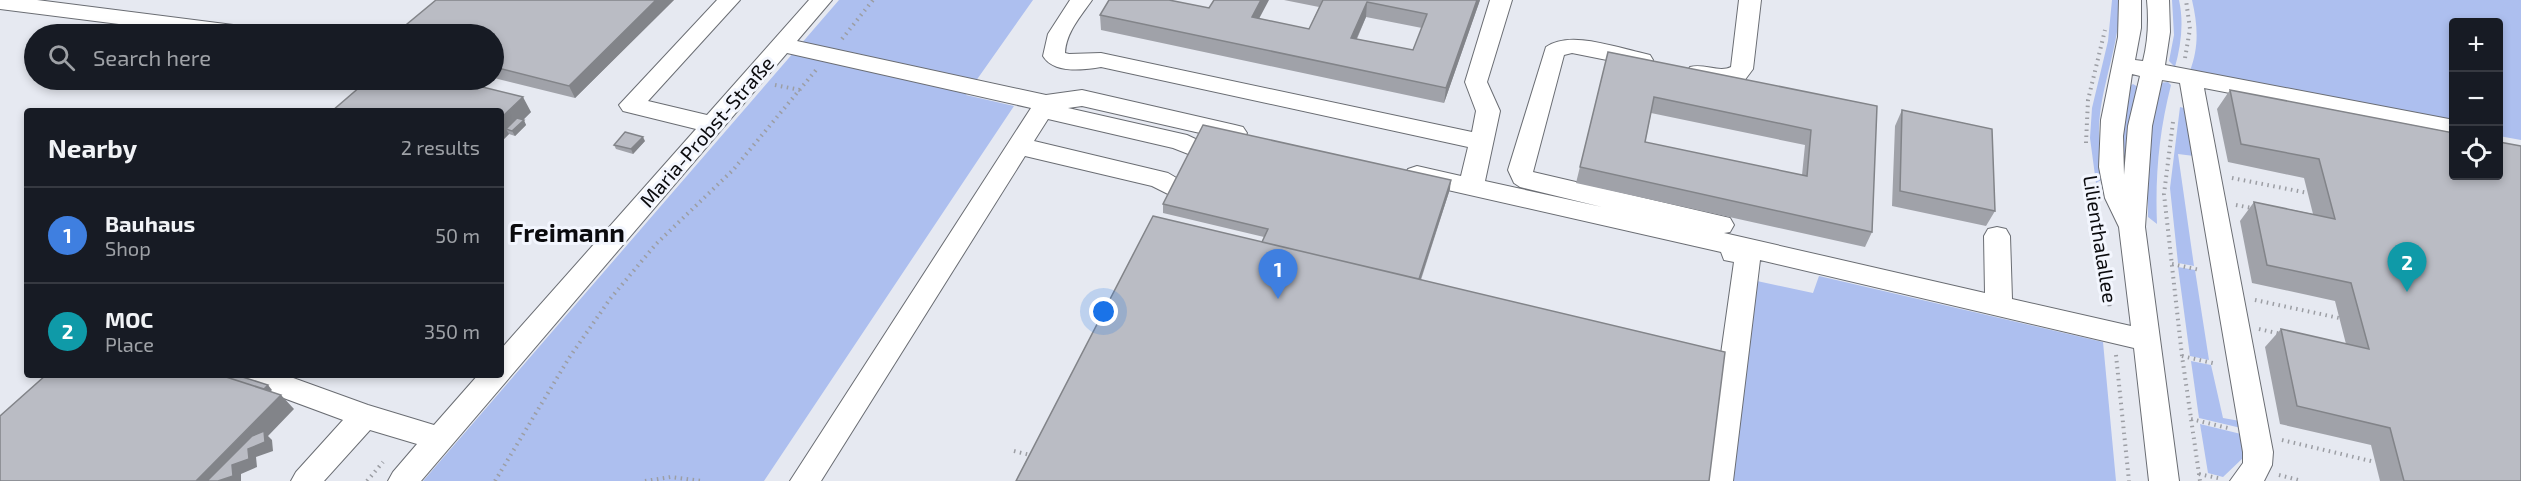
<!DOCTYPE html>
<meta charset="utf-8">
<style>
body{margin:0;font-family:"Exo 2",sans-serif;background:#242831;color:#f1f3f6}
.controls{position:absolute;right:18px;top:18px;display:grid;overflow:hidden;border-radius:6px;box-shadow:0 3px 9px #0003}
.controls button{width:54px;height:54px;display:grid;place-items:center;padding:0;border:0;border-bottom:2px solid #363941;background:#171b24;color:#f1f3f6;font:30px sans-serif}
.you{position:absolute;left:1104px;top:312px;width:21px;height:21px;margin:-15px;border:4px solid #fff;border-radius:50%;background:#1a73e8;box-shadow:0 0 0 9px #1a73e833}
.badge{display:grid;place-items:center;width:39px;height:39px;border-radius:50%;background:#2563eb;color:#fff;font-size:20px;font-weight:700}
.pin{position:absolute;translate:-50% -50px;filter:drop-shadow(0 2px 3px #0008)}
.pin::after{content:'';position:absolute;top:32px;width:21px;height:18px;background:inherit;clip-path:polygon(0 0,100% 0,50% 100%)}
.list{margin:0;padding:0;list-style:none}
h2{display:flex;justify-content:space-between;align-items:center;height:78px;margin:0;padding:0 24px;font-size:26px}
h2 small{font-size:20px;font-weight:400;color:#9ea1a6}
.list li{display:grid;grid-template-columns:39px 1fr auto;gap:18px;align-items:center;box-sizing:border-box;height:96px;padding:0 24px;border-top:2px solid #363941}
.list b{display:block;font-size:22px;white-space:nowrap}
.list p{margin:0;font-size:20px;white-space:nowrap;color:#9ea1a6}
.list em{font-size:20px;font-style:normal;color:#9ea1a6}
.icon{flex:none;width:33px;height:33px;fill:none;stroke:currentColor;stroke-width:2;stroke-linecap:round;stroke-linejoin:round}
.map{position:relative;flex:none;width:2521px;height:481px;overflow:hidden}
.search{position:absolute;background:#171b24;box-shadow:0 3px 9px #0003;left:24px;top:24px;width:480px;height:66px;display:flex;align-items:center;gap:15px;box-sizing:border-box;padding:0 21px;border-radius:33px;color:#9ea1a6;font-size:22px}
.panel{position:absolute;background:#171b24;box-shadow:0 3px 9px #0003;left:24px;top:108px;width:480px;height:270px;border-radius:6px}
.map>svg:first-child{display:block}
.green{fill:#adbfef}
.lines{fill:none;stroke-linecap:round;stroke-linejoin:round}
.minor-casing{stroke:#6a6d73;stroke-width:2}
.path{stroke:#9c9ea4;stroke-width:4;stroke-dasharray:1.5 4.5;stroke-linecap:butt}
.minor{fill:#fff;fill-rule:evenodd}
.wall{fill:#a0a2a9;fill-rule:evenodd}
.shaded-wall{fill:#828489}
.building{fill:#babcc4;stroke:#828489;stroke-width:1.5;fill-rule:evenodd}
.labels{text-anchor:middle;stroke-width:6;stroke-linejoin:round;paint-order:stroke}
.street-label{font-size:20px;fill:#0b0b0e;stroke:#f3f6fe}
.district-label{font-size:26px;font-weight:bold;fill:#0b0b0e;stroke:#f3f6fe}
</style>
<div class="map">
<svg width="2521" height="481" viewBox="0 0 2521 481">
<rect width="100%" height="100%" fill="#e6e9f1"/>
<!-- green -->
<path class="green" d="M839,0h194l-67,95 48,11 -250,375h-341z
M2112,0h8c0,39 -15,75 -20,114 -3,22 1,43 3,65l-7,4 -6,-45 2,-30 16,-67z
M2172,0h7c5,23 2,45 -4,67l-6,-6 5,-26z
M2192,0h329v140l-22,-4 -1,-114h-44l-1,100 -263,-51c9,-24 8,-45 2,-71z
M2168,82l3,3c-12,47 -16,91 -14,139l-9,-7v-65l10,-66 1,-3z
M2133,84l5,3 -12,99 -8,-34 12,-66z
M2180,107l4,1 10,48 -16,-2 16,112 -16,-3 -8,-75z
M2178,267l17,3 14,90 -19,-4z
M1819,276l284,66 13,139h-384l25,-200 56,12z
M2191,361l20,4 12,53 17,3 1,7 -42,-10z
M2200,424l41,10 3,23 -21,20 -15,-4z"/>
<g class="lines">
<!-- minor casing -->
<g class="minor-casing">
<path id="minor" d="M0,0h37l212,27 8,2 3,5h-62l-198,-25z
M717,0h23l-92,101 59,14 102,-115h23l-35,41 249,54 36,-5 153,35 8,2 4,6 -4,6 -8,2 -153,-35 -14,2 119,27 17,8 4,6 -4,6 -8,2 -23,-9 -125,-29 -14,22 134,32 17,10 3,6 -3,6 -9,3 -24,-12 -127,-30 -204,325h-31l241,-373 -244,-55 -366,428h-33l5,-9 24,-28 -47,-14 -46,51h-33l5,-9 47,-52 -100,-37 -4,-8h46l83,30 66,20 44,-50h23v-26l195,-220 -73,-18 -4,-6z
M1070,0h22c-11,16 -26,32 -27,53l4,1 32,-1 371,79 4,-21 -11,-29 25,-82h22l-25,82 13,29 -15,70 117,26 -82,-20 -6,-4 -6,-13 38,-123c23,-17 69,0 96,6l8,2 3,5 -3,5 -8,2 -70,-14 -8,2 -31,117 197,46 4,7 -4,7 -6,1 261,60 -1,-57 4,-7 9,-2 9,2 4,7 2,63 119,27 -12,-99 -14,-29 -6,-31 2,-47 17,-83 1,-37h22v28l-6,32 8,1c5,-20 6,-40 4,-61h22l1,32 -5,33 289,55v16l-250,-48 69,364 -1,13 -8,16h-34l13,-18v-11l-63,-369 -18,-3 -10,46 -7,101 34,254h-30l-15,-133 -374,-88 -27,221h-30l31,-219 -10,-2 -3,-8 -313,-71 -3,-6 3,-6 9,-3 44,10 7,-29 -367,-80c-18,3 -47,7 -58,-11l5,-22zM2132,74l8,2 -12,50 -4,49 -1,-39z
M1739,0h22l-8,69 -9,12 -20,4 -34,-8 -3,-5 3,-5c14,-4 29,6 41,0z"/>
</g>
<!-- path -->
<path class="path" d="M842,39l31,-39
M2185,58l5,-29 -4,-29
M775,85l25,5
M2173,122l-9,72 18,162 18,125
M2086,143l2,-43 17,-70
M2232,178l76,15
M2094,204l16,105
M2236,205l16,3
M2172,264l28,6
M2255,300l84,18
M2259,329l22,5
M2116,355l13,126
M2182,356l35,8
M2191,419l37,9
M2282,440l93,22
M1014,451l20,5
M2199,474l23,5
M2279,475l23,6
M367,481l16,-19
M495,481l74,-123 41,-59 46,-55 77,-74 83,-100
M645,481l26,-4 31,4"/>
<!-- minor -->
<use href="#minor" class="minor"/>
</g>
<!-- wall -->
<path class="wall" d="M674,0l-99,98 -81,-20v-44z
M1284,0h196l-36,103 -343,-73 -1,-15 160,4 49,10 10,-22zM1366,17l56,11 -9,22 -56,-11z
M1608,52l269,54 -5,126 -7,15 -289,-64zM1651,113l154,32 -3,30 -157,-33z
M364,80h90l77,32 -8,8 3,5 -11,11 -6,-2 -8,8v-31l-136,-29z
M2230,90l224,43 67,348h-141l-9,-36 -91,-21 -15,-77 16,-18 65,15 -11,-43 -83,-18 -12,-62 14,-19 59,12 -9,-36 -76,-16 -11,-53z
M1902,110l93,101 -9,15 -94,-20 3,-80z
M645,141l-12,13 -17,-5 -2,-4z
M1450,189l-29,91 -159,-38 2,-5 -101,-24v-9z"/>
<!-- shaded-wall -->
<path class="shaded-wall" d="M656,0h18l-99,98 -6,-12z
M1261,0h8l-17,32v-15z
M1477,0h3l-36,103 2,-15z
M1367,2l-1,15 -16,36 1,-15z
M523,97l8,15 -19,19 -6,-2 3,5 -8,8v-24z
M524,120l2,5 -11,11 -3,-5z
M643,137l2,4 -12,13 -2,-5z
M1451,180l-1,9 -34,104 2,-9z
M268,385l4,5 -9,9 -4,-4z
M281,395l13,14 -26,27 4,4 1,11 -17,6 1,10 -16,7v7h-45z"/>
<!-- building -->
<path class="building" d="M436,0h220l-87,86 -75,-19v-33h-99z
M1109,0h60l40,8 5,-8h47l-9,17 57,12 14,-29h154l-31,88 -346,-73zM1367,2l60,12 -14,36 -62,-12z
M1608,52l269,54 -5,126 -292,-65zM1654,97l157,33 -4,46 -162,-34z
M368,80h86l69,17 -22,21v-7h-169z
M2230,90l224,43v43h45v-34l22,4v335h-117l-14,-53 -93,-22 -16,-77 88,20 -18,-66 -84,-18 -13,-63 81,17 -16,-60 -78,-15z
M1902,110l90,19 3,82 -95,-20z
M517,118l7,2 -12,11 -6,-2z
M1203,125l248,55 -32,99 -157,-37 6,-13 -105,-25z
M625,132l18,5 -12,12 -17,-4z
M1153,216l572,136 -16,129h-693z
M46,375h174l61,20 -85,86h-196v-65z
M220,375h16l32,10 -4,4z
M264,431l1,11 -17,7 1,10 -17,6 1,11 -15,5h-11l45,-45z"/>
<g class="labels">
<!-- street labels -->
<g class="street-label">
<text transform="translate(707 132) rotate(-49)" y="7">Maria-Probst-Straße</text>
<text transform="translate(2100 239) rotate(81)" y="7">Lilienthalallee</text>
</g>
<!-- district labels -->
<g class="district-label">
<text x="567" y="242">Freimann</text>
</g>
</g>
</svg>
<div class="controls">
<button>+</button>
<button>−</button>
<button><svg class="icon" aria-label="locate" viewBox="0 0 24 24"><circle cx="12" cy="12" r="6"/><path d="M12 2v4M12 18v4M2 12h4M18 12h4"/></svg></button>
</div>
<div class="you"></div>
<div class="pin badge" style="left:1278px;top:299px;background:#3f7fe0">1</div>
<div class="pin badge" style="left:2407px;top:292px;background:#0f9aa8">2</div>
<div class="search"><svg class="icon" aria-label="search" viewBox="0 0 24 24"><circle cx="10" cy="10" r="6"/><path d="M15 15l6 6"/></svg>Search here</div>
<section class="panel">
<h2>Nearby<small>2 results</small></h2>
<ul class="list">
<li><span class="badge" style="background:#3f7fe0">1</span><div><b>Bauhaus</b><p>Shop</p></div><em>50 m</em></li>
<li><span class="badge" style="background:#0f9aa8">2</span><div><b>MOC</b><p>Place</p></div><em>350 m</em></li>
</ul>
</section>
</div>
